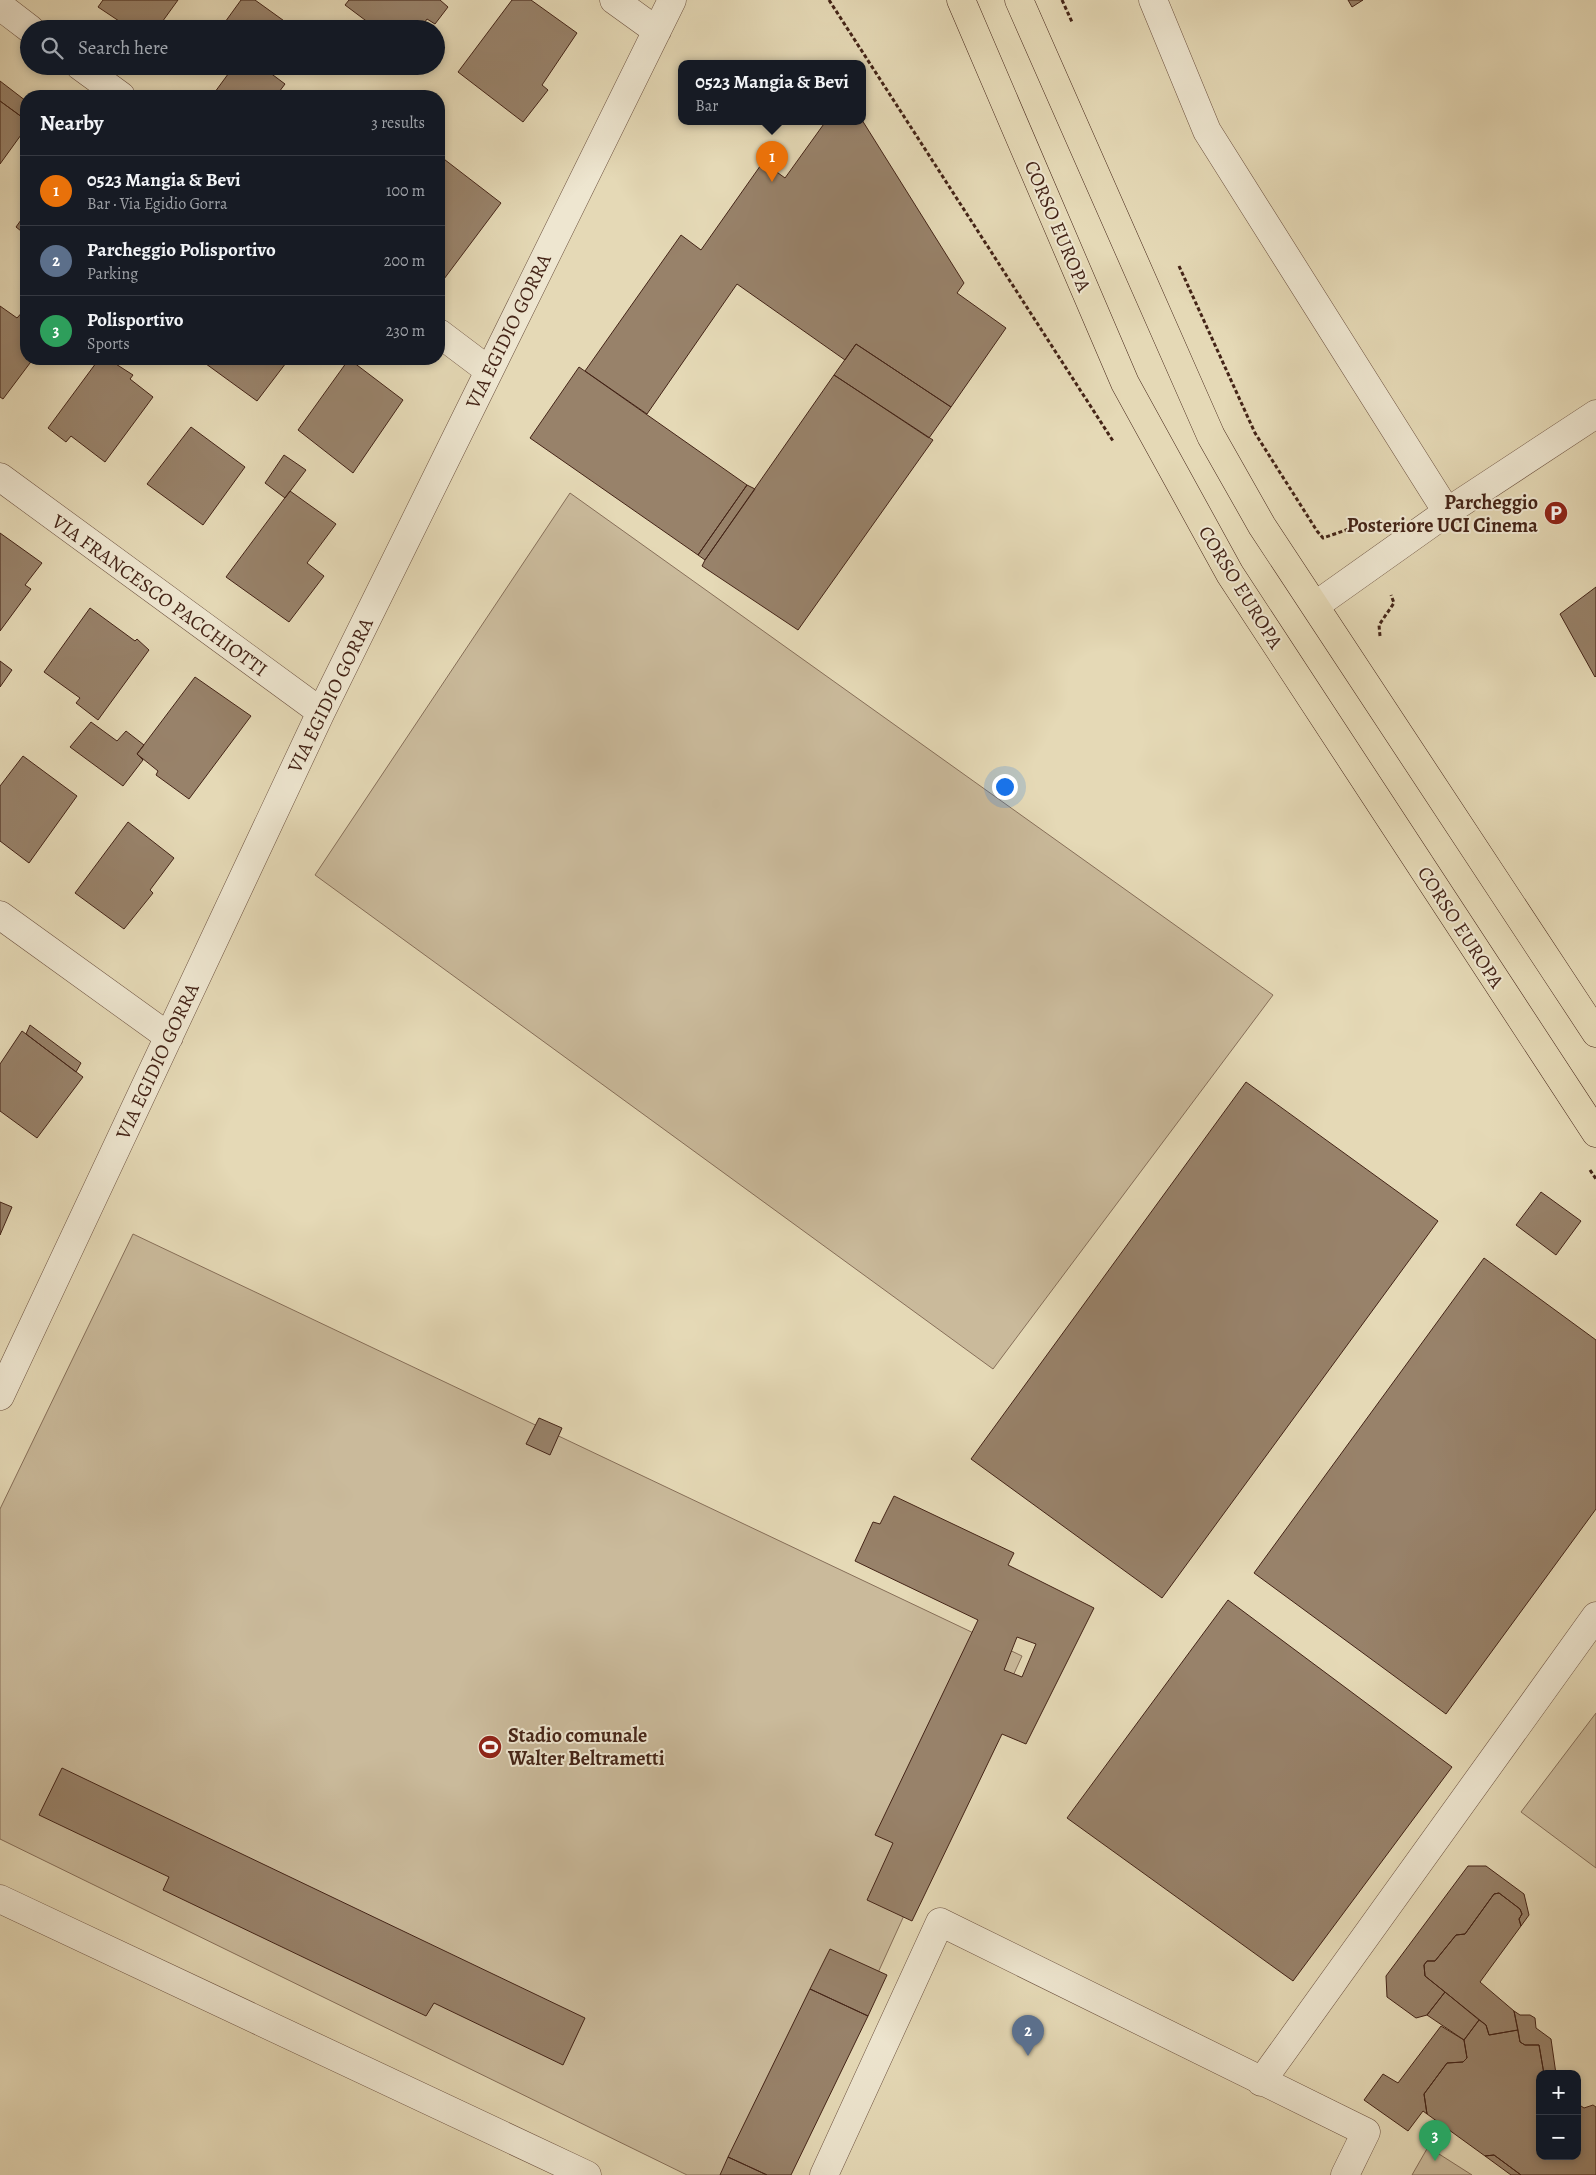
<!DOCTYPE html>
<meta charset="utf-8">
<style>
body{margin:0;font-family:Alegreya,serif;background:#242831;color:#f1f3f6}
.controls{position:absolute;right:15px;bottom:15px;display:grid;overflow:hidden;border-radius:10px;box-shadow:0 2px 8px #0003}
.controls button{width:45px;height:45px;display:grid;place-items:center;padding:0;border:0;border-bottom:1px solid #363941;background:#171b24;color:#f1f3f6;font:25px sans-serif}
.you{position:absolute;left:1004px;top:786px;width:18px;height:18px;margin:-12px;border:4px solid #fff;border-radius:50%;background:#1a73e8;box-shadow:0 0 0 8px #1a73e833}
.badge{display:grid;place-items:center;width:32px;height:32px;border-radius:50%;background:#c59692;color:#fff;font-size:16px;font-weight:700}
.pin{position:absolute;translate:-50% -41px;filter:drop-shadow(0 1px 2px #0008)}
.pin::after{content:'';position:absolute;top:26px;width:18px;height:15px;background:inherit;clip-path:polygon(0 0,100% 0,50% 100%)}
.popup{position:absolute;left:678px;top:60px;width:188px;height:65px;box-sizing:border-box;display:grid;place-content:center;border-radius:10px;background:#171b24;filter:drop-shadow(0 1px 4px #0005);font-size:16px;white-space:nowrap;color:#9ea1a6}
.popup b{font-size:19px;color:#f1f3f6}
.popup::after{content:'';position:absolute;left:50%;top:100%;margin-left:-10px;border:10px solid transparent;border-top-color:#171b24}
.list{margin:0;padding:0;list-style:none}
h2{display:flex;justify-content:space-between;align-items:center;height:65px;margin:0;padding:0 20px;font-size:21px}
h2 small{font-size:16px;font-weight:400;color:#9ea1a6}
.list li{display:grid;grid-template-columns:32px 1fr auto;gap:15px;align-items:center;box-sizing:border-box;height:70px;padding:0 20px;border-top:1px solid #363941}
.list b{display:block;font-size:19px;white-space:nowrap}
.list p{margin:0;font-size:16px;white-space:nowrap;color:#9ea1a6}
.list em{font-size:16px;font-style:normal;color:#9ea1a6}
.icon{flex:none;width:28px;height:28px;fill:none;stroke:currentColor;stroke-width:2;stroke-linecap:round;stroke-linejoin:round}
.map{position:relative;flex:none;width:1596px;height:2175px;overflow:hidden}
.search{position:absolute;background:#171b24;box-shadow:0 2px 8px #0003;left:20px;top:20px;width:425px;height:55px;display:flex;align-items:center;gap:12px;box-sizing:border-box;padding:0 18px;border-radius:28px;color:#9ea1a6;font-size:19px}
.panel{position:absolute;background:#171b24;box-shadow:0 2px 8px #0003;left:20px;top:90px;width:425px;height:275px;border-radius:20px}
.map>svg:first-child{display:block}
.green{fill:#caba9b;stroke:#876f59}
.building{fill:#98826a;stroke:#442417;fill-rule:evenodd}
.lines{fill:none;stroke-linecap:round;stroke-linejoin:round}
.minor-casing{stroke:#6c513f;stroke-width:29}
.major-casing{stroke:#442417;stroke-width:29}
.path{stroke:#442417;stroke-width:3;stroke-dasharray:4 2.5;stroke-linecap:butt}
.minor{stroke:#eee6d0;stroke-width:28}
.major{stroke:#e5d9b6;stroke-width:28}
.labels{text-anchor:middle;stroke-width:4;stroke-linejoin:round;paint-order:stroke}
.street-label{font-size:20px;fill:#442417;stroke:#eee6d0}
.poi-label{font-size:20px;font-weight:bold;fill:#442417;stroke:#eee6d0;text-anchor:end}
</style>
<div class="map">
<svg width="1596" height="2175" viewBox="0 0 1596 2175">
<rect width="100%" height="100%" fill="#e5d9b6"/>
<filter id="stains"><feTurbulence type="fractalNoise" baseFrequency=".004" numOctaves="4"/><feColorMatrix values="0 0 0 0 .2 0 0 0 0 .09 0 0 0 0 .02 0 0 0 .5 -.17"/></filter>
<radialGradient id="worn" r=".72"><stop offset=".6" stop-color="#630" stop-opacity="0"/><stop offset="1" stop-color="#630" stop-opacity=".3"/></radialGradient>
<!-- green -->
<path class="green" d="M570,493l703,502 -280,374 -678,-494z
M133,1234l889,422 -236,519h-99l-687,-336v-330z
M1596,1713v155l-75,-56z
M1428,2147l44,28h-60z"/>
<!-- building -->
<path class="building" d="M103,0h75l-21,29h-26l-33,-22z
M241,0h14l32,23 -4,6h-63z
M349,0h91l8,7 -13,17 -8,-5 -7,10h-43l-32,-24z
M512,0h19l46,33 -35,52 6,5 -25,32 -65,-50z
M1348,0h15l-11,7z
M234,66h27l24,18 -9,12h-64z
M0,81l26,20v19l-26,-19z
M0,101l26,19v8l-26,36z
M862,120l102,163 -7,10 49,35 -55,79 -95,-63 -11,16 -108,-76 -90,130 -62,-43 96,-136 20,15 62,-88 22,16 41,-57z
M440,156l61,47 -60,80 -2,-2z
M26,213v22l-10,-8z
M0,306l17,12 9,-10v51h7l-30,40 -3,-2z
M856,344l95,63 -22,31 -95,-63z
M99,359h9l25,16 -3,4 23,18 -48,65 -34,-26 -5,6 -18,-14z
M204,359h85l-32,42 -55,-40z
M349,359l54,41 -50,73 -55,-43z
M579,367l168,118 -49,70 -168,-117z
M834,375l99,65 -135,190 -96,-64 3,-6z
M191,427l54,40 -42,58 -56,-41z
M284,455l22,15 -21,28 -20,-15z
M747,485l8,4 -50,71 -7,-5z
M290,491l46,33 -29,39 17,13 -35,46 -63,-45z
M0,533l42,30 -17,22 6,4 -31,42z
M1596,587v89l-1,1 -35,-63z
M90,608l45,33 2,-2 12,11 -51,70 -22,-17 4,-5 -36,-26z
M0,661l12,9 -12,17z
M195,677l56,39 -62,83 -33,-24 2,-4 -21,-17z
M91,722l26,19 9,-10 18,14 -7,9 6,6 -20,26 -53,-39z
M23,756l54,40 -48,67 -29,-22v-55z
M128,822l46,36 -24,32 3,3 -29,36 -49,-36z
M30,1025l51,38 -5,9 -50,-38z
M22,1031l61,46 -46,61 -37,-27v-47z
M1246,1082l192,139 -276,377 -191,-139z
M1541,1192l40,29 -25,34 -40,-30z
M0,1202l12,5 -12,28z
M1484,1258l112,82v169l-150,205 -192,-141z
M539,1418l23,10 -12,27 -24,-11z
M894,1496l120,57 -6,12 86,43 -68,136 -24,-10 -90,187 -45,-21 26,-57 -18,-8 103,-215 -123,-59 18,-39 7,2zM1017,1637l19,7 -14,33 -18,-7z
M1228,1600l224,167 -159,214 -226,-163z
M62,1768l523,250 -22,47 -129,-62 -8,13 -263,-126 6,-13 -130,-62z
M1468,1866h18l38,28 5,21 -8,11 -2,-7 3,-5 -2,-5 -21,-16 -5,1 -29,40 -9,1 -21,26h-8l-3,4 1,11 20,16 -18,23 -11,3 -29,-21 -1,-21z
M1499,1893l21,16 2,5 -3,5 2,7 -41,56 34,29 4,19 -29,5 -3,-10 -61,-49 -1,-11 3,-4h8l21,-26 9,-1 29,-40z
M830,1949l57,26 -19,41 -58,-27z
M810,1989l58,27 -77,159h-24l-39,-18z
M1445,1992l34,28 -15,20 -37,-25z
M1514,2011l6,4h10l5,3 1,10 15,11 5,35h-12l-5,-29h-14l-5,-3z
M1479,2020l7,5 3,10 29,-5 2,12 5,3h14l5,29h-4v82h37v-57l1,5 6,4 9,-3 3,2v68h-75l-27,-20 -9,1 -58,-42 -3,-20 23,-31 16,-1 4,-4 -3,-18z
M1441,2026l23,14 3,18 -4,4 -16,1 -23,31 3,20 -4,-3 -15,20 -44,-31 19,-26 15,9z
M1494,2155l27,20h-10l-26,-19z
M728,2157l39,18h-47z"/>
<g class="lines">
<!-- minor casing -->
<g class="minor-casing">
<path id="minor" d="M614,0l43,31
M1153,0l54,131 240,381
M0,6l30,23
M80,66l41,30
M439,333l49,37
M0,477l321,235
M1316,605l131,-93 149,-98
M0,915l169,122
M0,1396l321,-684 351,-712
M0,1899l587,276
M1261,2082l335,-466
M824,2175l116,-253 426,210 -21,43"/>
</g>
<!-- major casing -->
<g class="major-casing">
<path id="major" d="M961,0l164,383 105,191 366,559
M1019,0l192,436 51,90 334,507"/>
</g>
<!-- path -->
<path class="path" d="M829,0l284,441
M1062,0l10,22
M1179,266l76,167 62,98 6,7 26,-9 7,3
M1380,636l-1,-11 15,-22 -3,-8
M1590,1170l6,9"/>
<!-- minor -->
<use href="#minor" class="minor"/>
<!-- major -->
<use href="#major" class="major"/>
</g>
<!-- icons -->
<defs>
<g id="parking-disc" transform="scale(1.25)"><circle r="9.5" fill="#8f2418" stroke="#eee6d0"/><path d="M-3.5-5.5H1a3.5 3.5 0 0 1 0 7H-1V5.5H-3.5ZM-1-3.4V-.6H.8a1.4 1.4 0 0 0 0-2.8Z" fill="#fff"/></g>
<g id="stadium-disc" transform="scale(1.25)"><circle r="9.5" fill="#8f2418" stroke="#eee6d0"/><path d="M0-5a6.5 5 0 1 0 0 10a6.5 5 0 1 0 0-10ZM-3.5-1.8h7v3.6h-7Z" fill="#fff"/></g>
</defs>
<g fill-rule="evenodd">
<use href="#parking-disc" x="1556" y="513"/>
<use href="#stadium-disc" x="490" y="1747"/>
</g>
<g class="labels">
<!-- street labels -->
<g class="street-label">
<text transform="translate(1058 226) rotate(67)" y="7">CORSO EUROPA</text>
<text transform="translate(508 331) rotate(-64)" y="7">VIA EGIDIO GORRA</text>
<text transform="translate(1241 587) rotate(58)" y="7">CORSO EUROPA</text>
<text transform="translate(160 595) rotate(36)" y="7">VIA FRANCESCO PACCHIOTTI</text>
<text transform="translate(330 695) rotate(-64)" y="7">VIA EGIDIO GORRA</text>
<text transform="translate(1461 927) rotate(57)" y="7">CORSO EUROPA</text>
<text transform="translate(157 1061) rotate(-65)" y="7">VIA EGIDIO GORRA</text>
</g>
<!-- poi labels -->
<g class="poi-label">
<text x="1538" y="509">Parcheggio<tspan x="1538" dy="23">Posteriore UCI Cinema</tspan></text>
<text x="508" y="1742" text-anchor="start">Stadio comunale<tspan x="508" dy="23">Walter Beltrametti</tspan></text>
</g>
</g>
<rect width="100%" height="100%" filter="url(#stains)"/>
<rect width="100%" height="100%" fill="url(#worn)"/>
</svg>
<div class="controls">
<button>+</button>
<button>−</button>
</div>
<div class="you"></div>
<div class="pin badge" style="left:772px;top:182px;background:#e8710a">1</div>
<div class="popup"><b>0523 Mangia &amp; Bevi</b>Bar</div>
<div class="pin badge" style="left:1028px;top:2056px;background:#5c6f8a">2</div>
<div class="pin badge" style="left:1435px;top:2161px;background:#2e9e5b">3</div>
<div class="search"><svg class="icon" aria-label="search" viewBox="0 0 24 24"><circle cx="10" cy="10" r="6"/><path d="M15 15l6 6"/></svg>Search here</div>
<section class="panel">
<h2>Nearby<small>3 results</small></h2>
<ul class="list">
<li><span class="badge" style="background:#e8710a">1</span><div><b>0523 Mangia &amp; Bevi</b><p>Bar · Via Egidio Gorra</p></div><em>100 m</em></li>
<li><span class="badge" style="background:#5c6f8a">2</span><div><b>Parcheggio Polisportivo</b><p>Parking</p></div><em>200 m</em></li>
<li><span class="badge" style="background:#2e9e5b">3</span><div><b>Polisportivo</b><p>Sports</p></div><em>230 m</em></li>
</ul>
</section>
</div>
